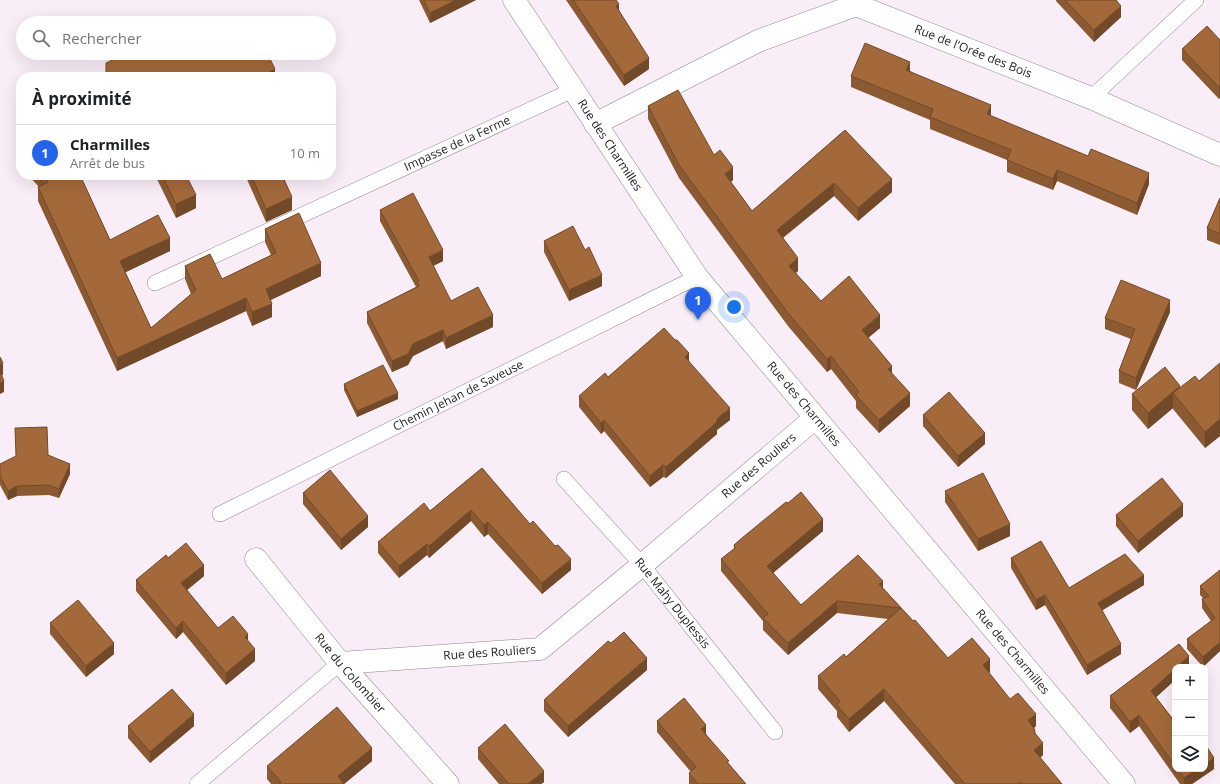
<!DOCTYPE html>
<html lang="fr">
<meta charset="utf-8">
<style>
body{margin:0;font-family:"Open Sans",sans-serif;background:#f2f2f2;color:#202124}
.controls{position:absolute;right:12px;bottom:12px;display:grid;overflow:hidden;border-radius:8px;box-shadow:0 4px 16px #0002}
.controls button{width:36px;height:36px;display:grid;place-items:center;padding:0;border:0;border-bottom:1px solid #e0e0e0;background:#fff;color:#202124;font:20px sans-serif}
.you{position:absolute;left:734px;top:307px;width:14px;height:14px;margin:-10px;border:3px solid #fff;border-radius:50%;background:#1a73e8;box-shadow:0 0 0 6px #1a73e833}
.badge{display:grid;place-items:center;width:26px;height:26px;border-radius:50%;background:#2563eb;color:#fff;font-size:13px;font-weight:700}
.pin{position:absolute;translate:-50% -33px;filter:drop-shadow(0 1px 2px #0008)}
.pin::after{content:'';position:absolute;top:21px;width:14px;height:12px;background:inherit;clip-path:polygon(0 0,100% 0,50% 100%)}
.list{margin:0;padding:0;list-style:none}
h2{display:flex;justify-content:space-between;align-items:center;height:52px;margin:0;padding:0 16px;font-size:17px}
h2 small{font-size:13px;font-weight:400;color:#757577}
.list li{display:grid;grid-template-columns:26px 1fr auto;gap:12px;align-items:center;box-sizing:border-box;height:56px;padding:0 16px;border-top:1px solid #e0e0e0}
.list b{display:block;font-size:15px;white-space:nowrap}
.list p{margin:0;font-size:13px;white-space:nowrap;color:#757577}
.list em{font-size:13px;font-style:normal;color:#757577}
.icon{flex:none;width:22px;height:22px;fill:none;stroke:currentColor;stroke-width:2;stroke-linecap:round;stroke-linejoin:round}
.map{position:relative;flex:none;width:1220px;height:784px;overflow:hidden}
.search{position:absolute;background:#fff;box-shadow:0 4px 16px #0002;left:16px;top:16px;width:320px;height:44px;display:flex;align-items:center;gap:10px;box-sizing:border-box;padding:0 14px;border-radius:22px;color:#757577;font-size:15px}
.panel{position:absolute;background:#fff;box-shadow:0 4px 16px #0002;left:16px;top:72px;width:320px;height:108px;border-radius:16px}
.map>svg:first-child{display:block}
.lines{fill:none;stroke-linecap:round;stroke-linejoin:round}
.lane-casing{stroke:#918891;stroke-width:16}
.street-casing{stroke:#918891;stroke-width:23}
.lane{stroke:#fff;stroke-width:15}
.street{stroke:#fff;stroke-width:22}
.wall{fill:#8c5a32}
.shaded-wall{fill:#724a29}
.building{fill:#a3693a;stroke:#724a29}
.labels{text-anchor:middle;stroke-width:3;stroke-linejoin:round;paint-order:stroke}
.street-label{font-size:12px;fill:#272327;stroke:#fff}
</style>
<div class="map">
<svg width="1220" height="784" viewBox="0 0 1220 784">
<rect width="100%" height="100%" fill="#f9eef8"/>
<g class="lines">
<!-- lane casing -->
<g class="lane-casing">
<g id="lane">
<path d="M1091,98l105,-98"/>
<path id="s1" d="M155,283l418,-193"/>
<path id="s2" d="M564,479l78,86 133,167"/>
<path id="s3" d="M220,514l477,-237"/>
<path d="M197,784l143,-121"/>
</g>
</g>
<!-- street casing -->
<g class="street-casing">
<g id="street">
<path id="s4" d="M514,0l183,277 427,507"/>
<path id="s5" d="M856,5l235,93 129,57"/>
<path d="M595,124l163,-83 98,-36"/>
<path id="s6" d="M256,559l84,104 108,121"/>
<path id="s7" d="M340,663l200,-14 102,-84 173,-147"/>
</g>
</g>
<!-- lane -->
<use href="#lane" class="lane"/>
<!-- street -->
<use href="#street" class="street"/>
</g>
<!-- wall -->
<path class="wall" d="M419,0h57l-46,23z
M566,0h50l3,10 30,59 -25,17z
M1056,0h60l5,17 -27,25 -38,-41z
M1220,40l-1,59 -37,-39v-11z
M910,71l81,45 158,68 -12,31 -80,-34 -4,9 -46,-18v-12l-77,-31v-9l-79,-33v-11z
M648,106l66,49 19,25 -2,2 21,29 93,-81 47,62 -34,29 -24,-25 -51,42 15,33 -2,2 25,28 59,27 -12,10 24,35 18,33 -31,27 -23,-25v-7l-25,-32 -4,3 -39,-46 -109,-148 -31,-59z
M28,175h52l30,65 60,11 -45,21 26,56 40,-34 -6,-15v-13l37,13 49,-24 -6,-13v-13l56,47 -50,24 1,17 -20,9 -6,-15 -129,60 -79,-170v-14h1z
M155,175h31l10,33 -20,10z
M245,175h37l10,35 -26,12z
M1220,198v47l-13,-5v-12z
M380,210l63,51 -10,5 18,35 42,26 -47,22 -3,-8 -30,15 -5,9 -16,7 -25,-49v-11l49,-25 -36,-66z
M544,241l58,45 -33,15 -25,-49z
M1170,312l-34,78 -17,-7v-12l12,-32 -26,-10v-11z
M689,362l41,58 -13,10v4l-51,44 -3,-1 -13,10 -46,-56 -3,3 -22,-27v-11l29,-19z
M1220,363v73l-15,12 -32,-39v-1l-25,21 -16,-19v-16l48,-6 19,-7z
M344,384l54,15 -41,18 -13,-27z
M923,415l62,29 -27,23 -35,-41z
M48,455l22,19 -11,24 -10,-3 -32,1 -9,4 -8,-15v-21z
M482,468l48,56 41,46 -29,24 -54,-60 -4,3 -13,-16 -42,37 -2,-3 -28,23 -21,-25v-11l52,-31z
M945,491l65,45 -32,15 -33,-49z
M303,493l65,34 -27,23 -38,-46z
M788,503l35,28 -50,42 28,32 82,-17 65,70 42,14 -1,1 21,26 26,27 -2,2 9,27 -3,3 22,26h-107l-71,-83 -35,31 -12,-15v-6l-19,-22v-13l28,-19 42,-38 -51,-6 -49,42 -25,-25v-9l-42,-50v-12l13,-10v-4z
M1116,515l67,1 -45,37 -22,-27z
M168,558l36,18 -17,14 31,38 30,13 7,20 -29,24 -43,-53 -7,7 -40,-48v-11z
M1011,558l58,30 75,-3 -42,25 19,44 -34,21 -42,-70 -9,5 -25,-42z
M1220,570v81l-17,16 -16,-18v-10l24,-18 -9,-13v-9l1,-1 -3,-3v-9z
M50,623l64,31 -28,23 -36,-43z
M1179,644l10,12v11h-14v13l-19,17 19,25v47h30v-25l9,14v11l-22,15h-12l-41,-58 -9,7 -20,-25v-12z
M647,670l-79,67 -24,-26v-11z
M657,721l49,13 23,30 17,20h-57v-11l2,-1 -34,-40z
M128,726h66l-44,37 -22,-25z
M478,748l66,34 -3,2h-42l-21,-25z
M372,761l-28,23h-73l-4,-5v-13z"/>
<!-- shaded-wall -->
<path class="shaded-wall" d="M456,0h20l-46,23v-10z
M619,4v11l-3,-9z
M1121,6v11l-27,25v-12z
M649,58v11l-25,17v-11z
M910,62v12l-4,-4z
M275,69v8h-15z
M1220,86v12l-1,1v-12z
M991,105v11l-4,-2z
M733,167v13l-8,6v-12z
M1057,170v11l-4,9v-11z
M1149,173v11l-12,31v-12z
M892,179v13l-34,29v-13z
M834,183v13l-57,46v-12z
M196,195v13l-20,10v-14z
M292,197v13l-26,12v-13z
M170,238v13l-50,24v-14z
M443,250v11l-14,7v-11z
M798,258v13l-9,7v-12z
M321,263v13l-55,26v-13z
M602,275v11l-33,15v-11z
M246,298v13l-129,60v-13z
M1170,300v12l-34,78v-12z
M272,304v13l-20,9v-14z
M493,315v12l-47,22v-11z
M880,315v13l-18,15v-13z
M443,330v11l-30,15 -5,9 -16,7v-11l21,-17z
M689,353v11l-4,-7z
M831,356v13l-4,3v-13z
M3,363v12l-3,1v-11z
M892,366v13l-4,-10z
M4,381v11l-4,2v-11z
M1180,386v15l-7,-8v15l-25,21v-16z
M398,393v6l-41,18v-6z
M910,393v13l-31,27v-13z
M730,408v12l-13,10v4l-51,44v-11z
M1220,419v17l-15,12v-16z
M604,420v11l-3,3v-11z
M985,433v11l-27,23v-11z
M70,464v10l-11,24v-9z
M663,465v12l-13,10v-11z
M17,486v10l-9,4v-9z
M1183,504v12l-45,37v-12z
M471,510v11l-42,37v-12z
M368,516v11l-27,23v-11z
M823,519v12l-56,47v-12z
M488,522v12l-4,3v-12z
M1010,524v12l-32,15v-12z
M427,544v11l-28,23v-12z
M571,559v11l-29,24v-11z
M204,565v11l-23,19v-12z
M1144,575v10l-46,28v-10z
M883,581v12l-4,-9z
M1045,595v10l-9,5v-10z
M837,601v12l-49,42v-12z
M183,621v11l-7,7v-11z
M248,634v12l-3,-9z
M1220,642v9l-17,16v-10z
M114,643v11l-28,23v-11z
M1121,644v10l-34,21v-10z
M255,649v12l-29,24v-12z
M1189,656v11h-12z
M647,658v12l-79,67v-11z
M990,659v13l-7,5v-12z
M1175,669v11l-24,22v-11z
M884,689v12l-35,31v-13z
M194,714v12l-44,37v-11z
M1036,714v12l-8,6v-12z
M1139,715v11l-9,7v-11z
M706,725v11l-5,-7z
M1043,743v12l-9,8v-13z
M372,748v13l-28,23 -6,-8z
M1214,758v11l-22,15h-8v-6l14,-9h7v-5z
M544,771v11l-3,2h-13z"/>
<!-- building -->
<path class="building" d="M424,0h32l-26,13z
M573,0h43l3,4 -3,2 33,52 -25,17z
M1065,0h51l5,6 -27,24z
M1207,26l13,14v46l-1,1 -37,-38z
M865,43l45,19 -4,8 85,35 -4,9 101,42 3,-7 58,24 -12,30 -80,-33 -4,9 -46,-19 4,-10 -81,-33 3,-8 -82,-33z
M127,53h99l3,6 14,-6h24l8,16 -15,8h-154v-14z
M678,90l36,65 6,-5 13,17 -8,7 27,37 93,-81 47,49 -34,29 -24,-25 -57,47 21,28 -9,8 32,35 28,-25 31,39 -18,15 30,36 -4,3 22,24 -31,27 -23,-25 3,-3 -28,-36 -4,3 -39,-46 -109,-148 -31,-59z
M41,175h39l30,65 48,-25 12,23 -50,23 31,67 45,-38 -11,-24 25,-12 12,25 54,-26 -11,-24 34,-16 22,50 -55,26 6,15 -20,8 -6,-14 -129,60 -79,-171 10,-5z
M162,175h24l10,20 -20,9z
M251,175h31l10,22 -26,12z
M413,193l30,57 -14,7 22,44 27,-14 15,28 -47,23 -3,-8 -30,14 -5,10 -16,7 -25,-49 52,-26 -2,-4 2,-1 -39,-71z
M1220,198v36l-13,-6z
M573,226l12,24 4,-3 13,28 -33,15 -25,-49z
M1121,280l49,20 -34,78 -17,-7 16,-42 -30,-11z
M664,328l11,12h2l12,13 -4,4 45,51 -13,11v3l-51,45 -3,-2 -13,11 -46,-56 -3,3 -22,-27 26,-23 3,4z
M0,357l3,6 -3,2z
M1220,363v56l-15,13 -32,-39 22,-17 4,5z
M383,365l15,28 -41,18 -13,-27z
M1165,367l15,19 -32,27 -16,-19z
M0,371l4,10 -4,2z
M949,392l36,41 -27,23 -35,-41z
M47,427l1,28 22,9 -11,25 -10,-4 -32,1 -9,5 -8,-15v-12l16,-8 -1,-28z
M482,468l48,56 3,-3 22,25 3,-1 13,14 -29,24 -54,-61 -4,3 -13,-15 -42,36 -2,-2 -28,22 -21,-24 46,-39 6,8z
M330,470l38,46 -27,23 -38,-46z
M983,473l27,51 -32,15 -33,-48z
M1162,478l21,26 -45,37 -22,-26z
M801,492l22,27 -56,47 34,39 57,-50 25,26 -4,3 34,37 2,-1 33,38 24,-20 18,21 -7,6 27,34 8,-6 18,21 -8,6 7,10 -1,2 9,11 -9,7 28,34h-39l-2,-2 -3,2h-53l-81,-95 -35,30 -12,-14 3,-4 -22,-25 26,-22 2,3 55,-49 -64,-7 -49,42 -25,-25 5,-4 -47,-55 14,-11 -1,-3 8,-7 44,-36 2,1z
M1041,541l28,47 56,-34 19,21 -46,28 23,41 -34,21 -42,-70 -9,5 -25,-42z
M186,543l18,22 -23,18 37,45 15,-12 15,18 -3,3 10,12 -29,24 -43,-52 -7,7 -40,-48 30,-25 2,3z
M1220,570v72l-17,15 -16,-18 28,-21 -13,-19 7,-3 -9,-10z
M78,600l36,43 -28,23 -36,-43z
M624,632l23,26 -79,68 -24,-26 64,-59 3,2z
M1179,644l10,12 -12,11h-2v2l-24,22 24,31v44l-36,-51 -9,7 -20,-26z
M172,689l22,25 -44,38 -22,-26z
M684,698l22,27 -5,4 28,32 -2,1 19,22h-48l-9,-11 7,-6 -39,-46z
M337,707l35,41 -34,28 6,8h-66l3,-2 -14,-16z
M505,724l39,47 -16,13h-19l-31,-36z
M1205,744l9,14 -9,6z
M1177,769h21l-14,9z"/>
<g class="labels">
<!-- street labels -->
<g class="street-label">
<text dy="4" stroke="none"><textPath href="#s5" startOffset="126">Rue de l'Orée des Bois</textPath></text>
<text dy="4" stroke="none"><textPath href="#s1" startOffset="333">Impasse de la Ferme</textPath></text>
<text dy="4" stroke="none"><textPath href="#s4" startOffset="174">Rue des Charmilles</textPath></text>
<text dy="4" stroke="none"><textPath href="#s3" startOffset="266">Chemin Jehan de Saveuse</textPath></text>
<text dy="4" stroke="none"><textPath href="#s4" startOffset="498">Rue des Charmilles</textPath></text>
<text dy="4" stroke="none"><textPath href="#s7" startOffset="486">Rue des Rouliers</textPath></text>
<text dy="4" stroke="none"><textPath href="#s2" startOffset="165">Rue Mahy Duplessis</textPath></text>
<text dy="4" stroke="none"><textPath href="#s7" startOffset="150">Rue des Rouliers</textPath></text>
<text dy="4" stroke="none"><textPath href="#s4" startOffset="822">Rue des Charmilles</textPath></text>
<text dy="4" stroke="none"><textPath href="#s6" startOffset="148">Rue du Colombier</textPath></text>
</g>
</g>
</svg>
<div class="controls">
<button>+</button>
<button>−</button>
<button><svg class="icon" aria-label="layers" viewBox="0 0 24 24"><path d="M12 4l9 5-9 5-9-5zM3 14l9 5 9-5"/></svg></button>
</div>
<div class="you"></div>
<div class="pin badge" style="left:698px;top:320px">1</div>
<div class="search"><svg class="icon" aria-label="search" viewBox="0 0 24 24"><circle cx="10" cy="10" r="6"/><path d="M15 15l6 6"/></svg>Rechercher</div>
<section class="panel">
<h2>À proximité<small></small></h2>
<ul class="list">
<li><span class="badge">1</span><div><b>Charmilles</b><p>Arrêt de bus</p></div><em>10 m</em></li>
</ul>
</section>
</div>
